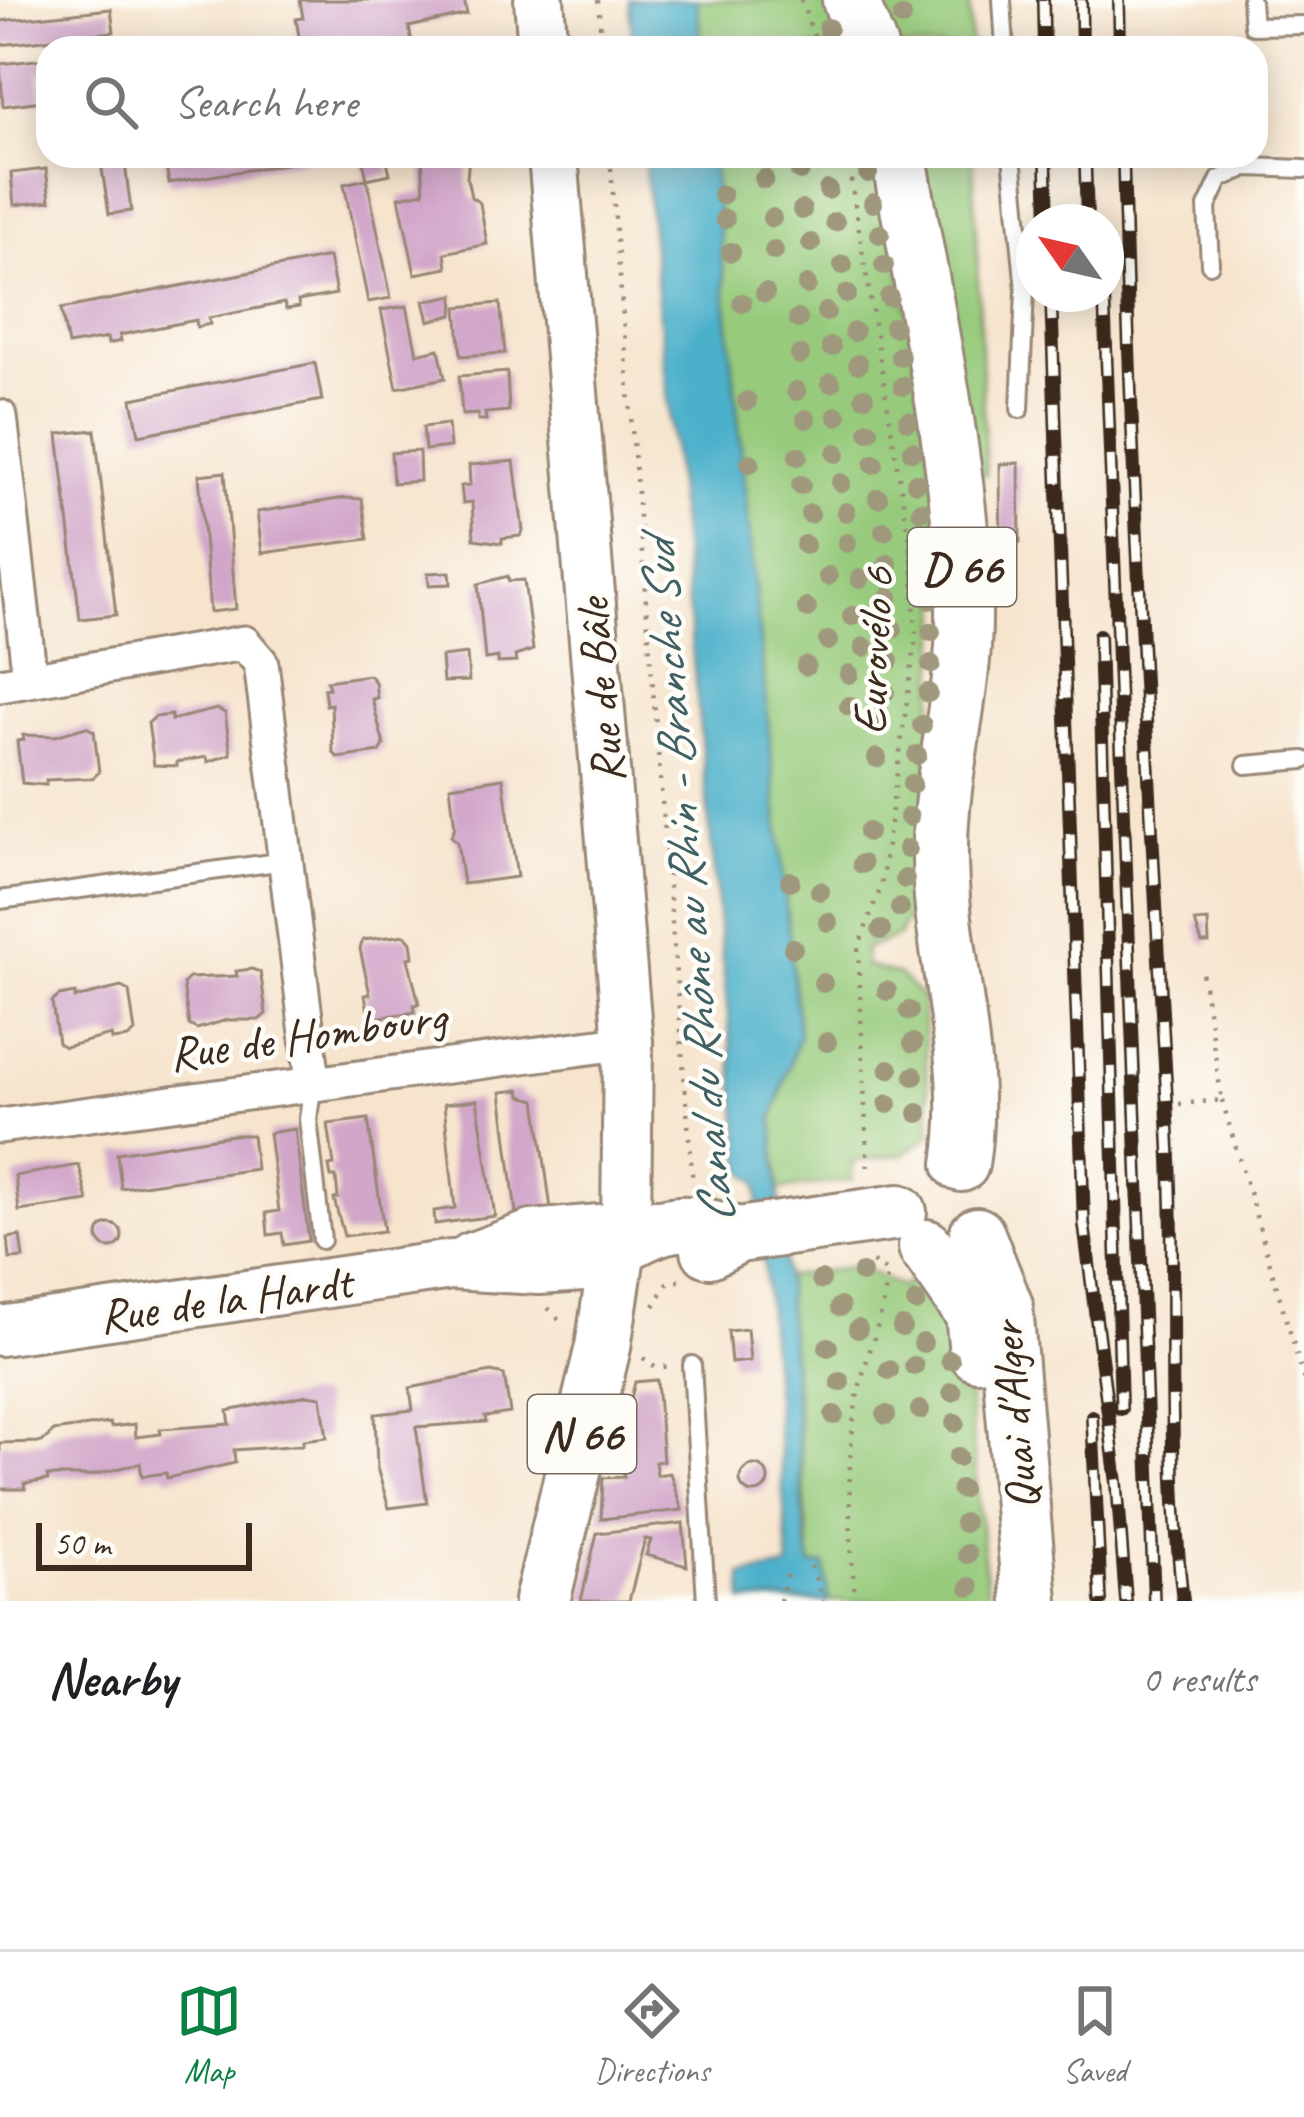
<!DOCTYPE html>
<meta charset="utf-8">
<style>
body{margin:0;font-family:Caveat,sans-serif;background:#f6f6f6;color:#202124}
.compass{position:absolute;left:1016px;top:204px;width:108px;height:108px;border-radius:50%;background:#fff;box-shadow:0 6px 30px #0003;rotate:304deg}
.scale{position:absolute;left:36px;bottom:30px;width:216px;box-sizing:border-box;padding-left:12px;border:6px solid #3b2a1e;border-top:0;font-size:33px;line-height:42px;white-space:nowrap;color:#3b2a1e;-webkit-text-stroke:9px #fdfcf7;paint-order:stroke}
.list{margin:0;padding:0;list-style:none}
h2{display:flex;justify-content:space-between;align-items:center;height:156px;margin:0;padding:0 48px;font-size:51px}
h2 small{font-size:39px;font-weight:400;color:#757577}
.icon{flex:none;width:66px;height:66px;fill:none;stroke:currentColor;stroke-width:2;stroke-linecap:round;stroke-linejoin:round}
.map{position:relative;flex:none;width:1304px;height:1601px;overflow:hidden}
.search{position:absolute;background:#fff;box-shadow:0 6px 30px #0003;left:36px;right:36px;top:36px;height:132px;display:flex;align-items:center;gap:30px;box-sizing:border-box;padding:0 42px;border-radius:36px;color:#757577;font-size:45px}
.sheet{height:348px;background:#fff}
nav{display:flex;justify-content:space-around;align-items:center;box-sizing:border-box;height:168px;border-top:3px solid #e0e0e0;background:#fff;font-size:33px;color:#757577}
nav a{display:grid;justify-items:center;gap:6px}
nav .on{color:#0b8043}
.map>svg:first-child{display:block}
.green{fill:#97ca7b;stroke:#697a4c;stroke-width:3}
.water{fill:#4bb0ca;stroke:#436d74;stroke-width:3}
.building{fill:#d1a6c9}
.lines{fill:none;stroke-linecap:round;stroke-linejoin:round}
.lane-casing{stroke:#988776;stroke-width:22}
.street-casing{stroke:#988776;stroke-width:39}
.secondary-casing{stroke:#988776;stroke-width:54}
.primary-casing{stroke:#988776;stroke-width:60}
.path{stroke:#988776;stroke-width:4.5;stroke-dasharray:3 9;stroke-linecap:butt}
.lane{stroke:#fff;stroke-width:16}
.street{stroke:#fff;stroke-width:33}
.secondary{stroke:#fff;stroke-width:48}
.primary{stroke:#fff;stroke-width:54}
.rail-casing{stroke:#3b2a1e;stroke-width:14}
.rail{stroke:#fdfcf7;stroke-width:9;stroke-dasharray:27;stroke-linecap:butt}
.tree{fill:#9f987c}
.labels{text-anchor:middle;stroke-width:9;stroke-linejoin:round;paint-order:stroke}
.shield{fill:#fdfcf7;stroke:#75695f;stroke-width:3}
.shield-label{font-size:45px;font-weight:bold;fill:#3b2a1e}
.street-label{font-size:48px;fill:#3b2a1e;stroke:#fdfcf7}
.water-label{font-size:51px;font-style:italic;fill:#416063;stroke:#fdfcf7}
</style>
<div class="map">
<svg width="1304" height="1601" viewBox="0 0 1304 1601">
<rect width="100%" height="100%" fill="#fdfcf7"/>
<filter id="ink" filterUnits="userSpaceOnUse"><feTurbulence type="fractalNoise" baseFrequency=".00833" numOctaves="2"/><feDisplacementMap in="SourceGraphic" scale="24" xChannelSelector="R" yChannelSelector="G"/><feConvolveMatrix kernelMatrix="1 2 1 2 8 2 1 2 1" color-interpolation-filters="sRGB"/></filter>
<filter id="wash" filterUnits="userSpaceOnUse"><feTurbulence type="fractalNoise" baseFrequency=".004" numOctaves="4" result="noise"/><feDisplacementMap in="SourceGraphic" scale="48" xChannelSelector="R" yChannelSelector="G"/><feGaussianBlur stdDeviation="2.7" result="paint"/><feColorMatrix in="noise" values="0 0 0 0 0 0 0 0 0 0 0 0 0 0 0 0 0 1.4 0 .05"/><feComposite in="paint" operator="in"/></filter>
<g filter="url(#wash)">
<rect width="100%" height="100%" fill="#f6e4cd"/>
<!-- green -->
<path class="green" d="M697,0h137l22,48h-155z
M872,0h97l2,48h-81z
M712,156h171l62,392 -27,348 -20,40 -34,13 2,17 33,9 23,23 9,137 -28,19 -51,8v18l-74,10 -5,-72 26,-83z
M914,156h59l13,319 -17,-1z
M858,1266l43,21 13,-8 1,-12 46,51 27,283h-160l-3,-35h-14l-26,-289z"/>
<!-- water -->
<path class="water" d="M629,0h68l4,48h-68z
M644,156h68l87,879 -26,83 33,424 5,23h14l3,36h-85l-1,-26 47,-8 -32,-384 -14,-13z"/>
<g id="blocks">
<!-- building -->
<path class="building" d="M300,0h164l3,14 -58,13 3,16 -10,2 -101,3 -5,-29 7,-1z
M111,9l3,23 -114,13v-24z
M45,59l1,13h-7l3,29 -39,5 -3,-42z
M100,156h24l7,55 -22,3z
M164,156h157v2l-152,25z
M362,156h24l4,18 -23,5 24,119 -23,4 -24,-118 23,-5z
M422,156h47l-2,22 4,19 9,6 7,41 -42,9 2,15 -32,6 -16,-77 25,-5z
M46,169l4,32 -36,4 -3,-32z
M329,257l7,37 -38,7 1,6 -13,2 -2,-6 -75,15 1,6 -13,3 -1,-7 -76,15 1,6 -13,3 -1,-6 -39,7 -7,-36z
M454,295l-1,20 -24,6 -5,-20z
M500,303l5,50 -44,3 -4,-49z
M407,306l10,48 22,-5 6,29 -48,10 -16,-78z
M315,363l7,37 -183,35 -7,-36z
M507,372l2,39 -24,2 1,7h-8v-6l-16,1 -3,-39z
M448,424l2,23 -25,3 -2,-23z
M95,430l21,185 -36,4 -22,-185z
M419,451l1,30 -27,2 -2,-30z
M514,461l9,70 -3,5 -18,2v5l-28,-4 -2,-37 -9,1 -2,-17 9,-1 -1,-20z
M1019,463l1,79h-7l1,25 -13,1 -1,-104z
M225,472l11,137 -26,3 -11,-137z
M345,498l17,1 6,40 -106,14 -5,-41z
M450,572l1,12 -22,1 -1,-12z
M508,576l1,5 15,-1 9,70 -18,6 1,6 -18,1v-6l-13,2 -7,-75z
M467,654l2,27 -26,1 -2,-25z
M369,675l6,7 2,16 -5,1 12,46 -4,7 -42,6 -5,-6 -2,-48 -5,1 -2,-16 5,-1 -2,-7z
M217,709l8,4 6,41 -23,8 -1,-5 -30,5v4l-23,-1 -6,-42 7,-6 16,-2v5z
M86,727l8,4 5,41 -6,6 -47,2v5l-24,-2 -5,-42 7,-1 -1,-5 32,1z
M503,778l14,99 -54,7 -6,-42 -6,-6 4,-9 -5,-41z
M1208,921l1,22h-7l-7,-21z
M405,935l6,7 2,15 -5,1 11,46 -5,1 1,7 -41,6 -6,-7 -3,-16 5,-1 -10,-45 3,-9z
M252,969l8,3 2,11 4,31 -7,6h-32l-30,9 -8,-4 -6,-41 6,-6 48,-2 -1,-5z
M121,987l8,4 6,41 -7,6 -16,2 -1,-5 -46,12 -7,-4 -6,-41 7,-6 16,-3v5z
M520,1090l1,6 15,4 15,109 -35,4 -15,-121z
M477,1100l18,116 -60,8 -1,-13 21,-3 -11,-104z
M368,1119l16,112 -40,5 -10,-37 4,-1 -2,-21h-5l-2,-11 5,-1 -6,-41z
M295,1129l14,112 -25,4 -2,-12 -14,2 -2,-22 13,-2 -10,-78z
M232,1135h20l4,34 -135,19 -4,-35z
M79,1165l9,36 -69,10 -4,-35z
M98 1236a12 12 0 1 1 24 0a12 12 0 1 1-24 0Z
M20,1236l3,22 -13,1 -2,-21z
M747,1329l3,32 -19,2 -3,-32z
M491,1372l13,3 6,38 -25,4 1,5 -70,5 11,76 -38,5 -12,-40 -2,-54 38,-4 -3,-22z
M657,1380l6,81 -8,1 2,13 13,-2 12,37 -81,9 2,-41 21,-1 -2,-13 -7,1 20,-83z
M307,1395l14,2 6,40 -24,3v5l-69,5 1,13 -68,15 -1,-5 -24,3 -2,-13 -51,13h-42l1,4 -24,4 1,5h-25v-46l42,-1 12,-11 56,-8 1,4 24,-3 1,13 25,-3 -1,-5 70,-5 -2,-13z
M740 1479a14 14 0 1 1 28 0a14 14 0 1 1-28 0Z
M683,1523l4,43 -41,-11 5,-15 -6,-1 -16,62h-48l16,-68z"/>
</g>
</g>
<g filter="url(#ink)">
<use href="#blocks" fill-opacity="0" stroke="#988776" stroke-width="3"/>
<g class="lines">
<!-- lane casing -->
<g class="lane-casing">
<path id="lane" d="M1002,0l3,48
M1251,0l2,26 51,-1
M1012,156l13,134 -5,119
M1210,264l-3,-57 13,-28 27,-12 57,2
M1246,765l58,-5
M0,900l285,-39
M313,1082l-5,37 14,121
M692,1365l14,236"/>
</g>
<!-- street casing -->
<g class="street-casing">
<path id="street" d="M0,417l30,262
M0,685l244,-42 17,20 52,418
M0,1126l628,-84"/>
</g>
<!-- secondary casing -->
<g class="secondary-casing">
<path id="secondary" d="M539,0l4,48
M553,156l75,886 -2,184
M472,1257l60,-22 124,-11
M0,1331l451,-66 88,5 74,-5"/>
</g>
<!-- primary casing -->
<g class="primary-casing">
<path id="primary" d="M850,0l20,48
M899,156c24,144 66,319 65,462 0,77 -23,151 -24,227 -2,106 38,213 21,319
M977,1235l28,71 25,295
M926,1247l47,67 4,39
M709,1250l29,-15 161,-23
M542,1601l61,-254 15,-99c49,-29 65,-30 120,-13"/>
</g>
<!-- path -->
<path class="path" d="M598,0l4,48
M801,0l17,48
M610,156l83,1029
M847,156l65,400 4,81 -35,250 -23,61 10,225
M1222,1100l82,280
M1179,1104l43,-4 -20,-128
M654,1306l14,-23 15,-3
M548,1308l17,17
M643,1358l13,10 14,-2
M811,1566l12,35
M780,1601l9,-34
M855,1601c-5,-70 -10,-134 2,-203 8,-42 29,-82 30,-126l-17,-12"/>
<!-- lane -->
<use href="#lane" class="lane"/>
<!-- street -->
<use href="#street" class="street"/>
<!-- secondary -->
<use href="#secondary" class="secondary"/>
<!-- primary -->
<use href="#primary" class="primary"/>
<!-- rail casing -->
<g class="rail-casing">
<path id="rail" d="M1043,0l1,48
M1081,0l1,48
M1119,0l1,48
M1046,156l2,66
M1085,156l2,66
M1123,156c8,322 27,642 45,963 10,161 -4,321 15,482
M1051,294l33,930 33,259 9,118
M1104,294l50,1307
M1099,635l22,774
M1092,1416l9,185"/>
</g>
<!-- rail -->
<use href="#rail" class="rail"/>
</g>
<!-- trees -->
<g class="tree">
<circle cx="902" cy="17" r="10"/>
<circle cx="828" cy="28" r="10"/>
<circle cx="800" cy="171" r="10"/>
<circle cx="868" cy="173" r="10"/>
<circle cx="764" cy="179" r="10"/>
<circle cx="828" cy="190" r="10"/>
<circle cx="722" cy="195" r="10"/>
<circle cx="873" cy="203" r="10"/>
<circle cx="802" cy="210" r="10"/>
<circle cx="772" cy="218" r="10"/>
<circle cx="725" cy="219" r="10"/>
<circle cx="835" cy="222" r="10"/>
<circle cx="880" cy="234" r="10"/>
<circle cx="811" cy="243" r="10"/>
<circle cx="774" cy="251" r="10"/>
<circle cx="731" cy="252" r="10"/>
<circle cx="843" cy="265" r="10"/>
<circle cx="884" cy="265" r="10"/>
<circle cx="807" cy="285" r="10"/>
<circle cx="765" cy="293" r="10"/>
<circle cx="847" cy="294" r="10"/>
<circle cx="889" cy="297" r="10"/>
<circle cx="742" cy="303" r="10"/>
<circle cx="826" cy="312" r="10"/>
<circle cx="798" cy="319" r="10"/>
<circle cx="894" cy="327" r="10"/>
<circle cx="854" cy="332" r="10"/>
<circle cx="831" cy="347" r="10"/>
<circle cx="800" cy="355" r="10"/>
<circle cx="900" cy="356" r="10"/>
<circle cx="858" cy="364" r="10"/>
<circle cx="831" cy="383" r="10"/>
<circle cx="903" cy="386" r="10"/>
<circle cx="796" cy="391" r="10"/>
<circle cx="864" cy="397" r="10"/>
<circle cx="747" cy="401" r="10"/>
<circle cx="837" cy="416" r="10"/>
<circle cx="806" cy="419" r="10"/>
<circle cx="908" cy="421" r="10"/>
<circle cx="869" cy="431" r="10"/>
<circle cx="912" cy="451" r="10"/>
<circle cx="836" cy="453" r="10"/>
<circle cx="798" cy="456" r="10"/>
<circle cx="750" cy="463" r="10"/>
<circle cx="874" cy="464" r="10"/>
<circle cx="841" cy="483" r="10"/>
<circle cx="916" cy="483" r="10"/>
<circle cx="801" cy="485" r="10"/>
<circle cx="878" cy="498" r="10"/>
<circle cx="921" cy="511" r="10"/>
<circle cx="846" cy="512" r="10"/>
<circle cx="810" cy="514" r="10"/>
<circle cx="884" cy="531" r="10"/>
<circle cx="847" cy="543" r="10"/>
<circle cx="924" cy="544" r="10"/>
<circle cx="805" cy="545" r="10"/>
<circle cx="888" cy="564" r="10"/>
<circle cx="927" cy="572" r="10"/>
<circle cx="828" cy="576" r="10"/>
<circle cx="860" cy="579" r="10"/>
<circle cx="889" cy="597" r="10"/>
<circle cx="930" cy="600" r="10"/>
<circle cx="807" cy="608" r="10"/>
<circle cx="852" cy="616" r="10"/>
<circle cx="893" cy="629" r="10"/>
<circle cx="931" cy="632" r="10"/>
<circle cx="828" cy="641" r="10"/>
<circle cx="864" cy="647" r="10"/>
<circle cx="889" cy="661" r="10"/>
<circle cx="931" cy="664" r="10"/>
<circle cx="806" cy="666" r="10"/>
<circle cx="849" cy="674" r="10"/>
<circle cx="885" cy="692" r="10"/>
<circle cx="928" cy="693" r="10"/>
<circle cx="849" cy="706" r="10"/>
<circle cx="922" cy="725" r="10"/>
<circle cx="880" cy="726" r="10"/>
<circle cx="917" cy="755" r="10"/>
<circle cx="877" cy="758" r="10"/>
<circle cx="912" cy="784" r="10"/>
<circle cx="909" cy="817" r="10"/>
<circle cx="868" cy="832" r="10"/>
<circle cx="907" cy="849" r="10"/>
<circle cx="862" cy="864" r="10"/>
<circle cx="905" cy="879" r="10"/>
<circle cx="790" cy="881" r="10"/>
<circle cx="820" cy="891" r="10"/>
<circle cx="900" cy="908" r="10"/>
<circle cx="828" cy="922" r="10"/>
<circle cx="881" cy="930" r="10"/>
<circle cx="793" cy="948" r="10"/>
<circle cx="823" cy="983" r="10"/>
<circle cx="887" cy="991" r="10"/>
<circle cx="909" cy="1011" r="10"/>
<circle cx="827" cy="1042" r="10"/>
<circle cx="913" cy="1043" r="10"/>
<circle cx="889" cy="1069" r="10"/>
<circle cx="914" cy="1076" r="10"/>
<circle cx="888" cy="1104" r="10"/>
<circle cx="918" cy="1113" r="10"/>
<circle cx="862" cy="1273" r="10"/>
<circle cx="821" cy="1280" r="10"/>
<circle cx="916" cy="1302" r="10"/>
<circle cx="840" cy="1307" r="10"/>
<circle cx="902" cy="1327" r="10"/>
<circle cx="858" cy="1329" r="10"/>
<circle cx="923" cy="1343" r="10"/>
<circle cx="828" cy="1347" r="10"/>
<circle cx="950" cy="1360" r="10"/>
<circle cx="914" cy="1366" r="10"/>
<circle cx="889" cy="1370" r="10"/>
<circle cx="840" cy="1382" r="10"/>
<circle cx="952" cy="1392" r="10"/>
<circle cx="920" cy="1410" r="10"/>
<circle cx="834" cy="1415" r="10"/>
<circle cx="886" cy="1415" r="10"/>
<circle cx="955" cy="1423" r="10"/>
<circle cx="958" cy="1457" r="10"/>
<circle cx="961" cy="1489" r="10"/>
<circle cx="964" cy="1523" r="10"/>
<circle cx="967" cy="1554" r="10"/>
<circle cx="970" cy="1587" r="10"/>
</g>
</g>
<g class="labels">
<!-- shield labels -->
<g class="shield">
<rect x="908" y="528" width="108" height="78" rx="9"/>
<rect x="528" y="1395" width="108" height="78" rx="9"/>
</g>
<g class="shield-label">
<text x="962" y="583">D 66</text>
<text x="582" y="1450">N 66</text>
</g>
<!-- street labels -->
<g class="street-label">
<text transform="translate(872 651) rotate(-87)" y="17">Eurovélo 6</text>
<text transform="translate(599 691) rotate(-95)" y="17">Rue de Bâle</text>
<text transform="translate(307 1034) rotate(-8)" y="17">Rue de Hombourg</text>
<text transform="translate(225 1298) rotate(-8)" y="17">Rue de la Hardt</text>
<text transform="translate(1013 1416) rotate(-95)" y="17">Quai d'Alger</text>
</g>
<!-- water labels -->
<g class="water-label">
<text transform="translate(686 883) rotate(-95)" y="18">Canal du Rhône au Rhin - Branche Sud</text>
</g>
</g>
</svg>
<svg class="compass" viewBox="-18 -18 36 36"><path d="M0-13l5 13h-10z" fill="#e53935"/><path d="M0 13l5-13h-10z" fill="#757577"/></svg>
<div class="scale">50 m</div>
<div class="search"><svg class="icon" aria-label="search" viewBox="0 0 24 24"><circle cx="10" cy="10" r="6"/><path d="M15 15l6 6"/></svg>Search here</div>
</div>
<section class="sheet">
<h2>Nearby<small>0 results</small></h2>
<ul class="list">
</ul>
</section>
<nav>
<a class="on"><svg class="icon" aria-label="map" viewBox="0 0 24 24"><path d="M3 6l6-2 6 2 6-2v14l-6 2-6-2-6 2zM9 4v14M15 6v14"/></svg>Map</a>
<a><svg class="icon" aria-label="directions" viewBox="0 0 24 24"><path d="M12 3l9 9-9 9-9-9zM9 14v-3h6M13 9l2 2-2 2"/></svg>Directions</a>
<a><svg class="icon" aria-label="saved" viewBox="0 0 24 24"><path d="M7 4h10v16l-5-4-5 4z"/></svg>Saved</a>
</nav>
